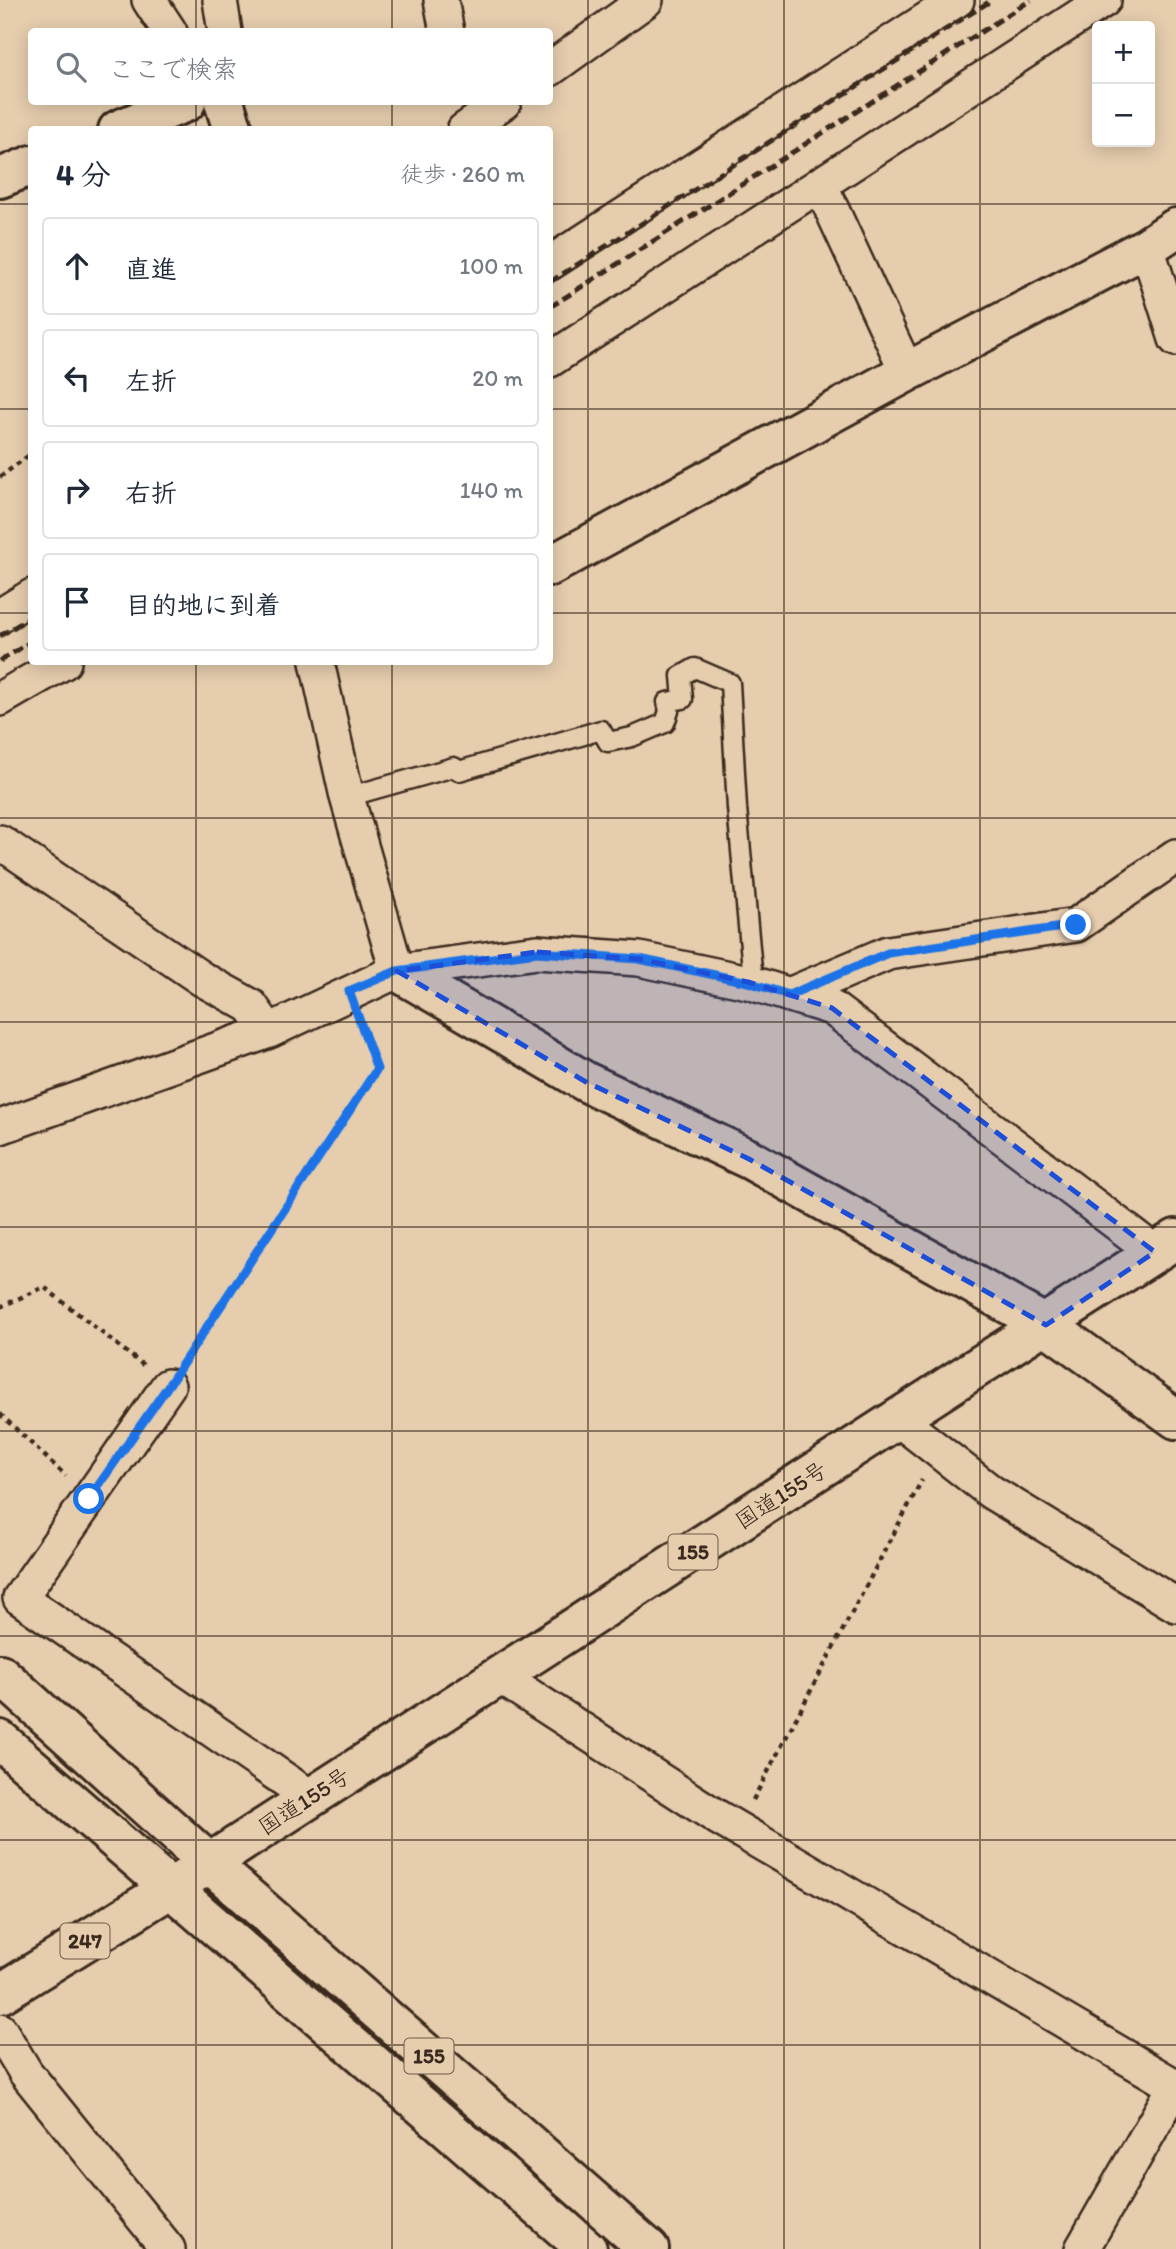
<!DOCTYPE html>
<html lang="ja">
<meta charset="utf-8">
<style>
body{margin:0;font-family:Itim,"Klee One",sans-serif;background:#f2f2f3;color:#1f2937}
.controls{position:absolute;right:21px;top:21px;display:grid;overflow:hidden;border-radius:7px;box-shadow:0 4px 18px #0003}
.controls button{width:63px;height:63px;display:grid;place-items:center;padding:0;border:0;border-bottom:2px solid #e0e1e3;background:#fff;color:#1f2937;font:35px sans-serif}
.stop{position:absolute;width:21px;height:21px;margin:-16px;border:5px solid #1a73e8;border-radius:50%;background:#fff}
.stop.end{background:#1a73e8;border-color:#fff;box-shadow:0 2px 7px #0008}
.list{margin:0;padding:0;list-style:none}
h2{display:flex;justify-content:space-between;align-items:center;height:91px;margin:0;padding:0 28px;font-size:30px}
h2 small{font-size:23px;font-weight:400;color:#747a83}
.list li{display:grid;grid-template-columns:46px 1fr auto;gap:21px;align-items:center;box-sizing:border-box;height:98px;margin:0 14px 14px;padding:0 14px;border:2px solid #e0e1e3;border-radius:7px}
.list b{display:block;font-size:26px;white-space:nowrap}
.list em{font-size:23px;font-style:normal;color:#747a83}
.icon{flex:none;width:38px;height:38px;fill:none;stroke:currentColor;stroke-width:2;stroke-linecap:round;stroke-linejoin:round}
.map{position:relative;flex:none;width:1176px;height:2249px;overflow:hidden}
.search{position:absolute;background:#fff;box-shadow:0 4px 18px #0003;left:28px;top:28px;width:525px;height:77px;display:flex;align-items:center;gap:18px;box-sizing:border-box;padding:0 24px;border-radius:7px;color:#747a83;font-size:26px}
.panel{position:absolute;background:#fff;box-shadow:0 4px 18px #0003;left:28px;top:126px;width:525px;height:539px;border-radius:7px}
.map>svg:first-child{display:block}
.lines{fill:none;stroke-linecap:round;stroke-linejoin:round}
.service-casing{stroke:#3b2a1e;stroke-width:23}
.minor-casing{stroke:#3b2a1e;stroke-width:38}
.tertiary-casing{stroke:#3b2a1e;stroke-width:44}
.trunk-casing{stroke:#3b2a1e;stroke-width:44}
.path{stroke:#3b2a1e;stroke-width:4.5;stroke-dasharray:5 5;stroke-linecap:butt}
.service{stroke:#e6cdae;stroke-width:18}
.minor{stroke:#e6cdae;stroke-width:33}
.tertiary{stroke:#e6cdae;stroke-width:38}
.trunk{stroke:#e6cdae;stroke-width:38}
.rail{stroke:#3b2a1e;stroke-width:5;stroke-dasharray:10 5;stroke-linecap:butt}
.route{stroke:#1a73e8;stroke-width:9}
.marked{fill:#1d4ed8;fill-opacity:0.2;stroke:#1d4ed8;stroke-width:5;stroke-dasharray:14 9;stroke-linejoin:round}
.grid{fill:none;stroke:#3b2a1e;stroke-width:2;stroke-opacity:0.55}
.labels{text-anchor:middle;stroke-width:6;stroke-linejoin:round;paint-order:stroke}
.shield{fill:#e6cdae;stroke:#6e5b49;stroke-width:2}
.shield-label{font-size:21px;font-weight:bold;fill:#3b2a1e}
.street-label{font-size:23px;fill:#3b2a1e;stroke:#e6cdae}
</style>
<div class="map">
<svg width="1176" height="2249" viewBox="0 0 1176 2249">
<rect width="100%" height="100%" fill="#e6cdae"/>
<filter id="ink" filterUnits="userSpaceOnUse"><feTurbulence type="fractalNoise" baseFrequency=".0143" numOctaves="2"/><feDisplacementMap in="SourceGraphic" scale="14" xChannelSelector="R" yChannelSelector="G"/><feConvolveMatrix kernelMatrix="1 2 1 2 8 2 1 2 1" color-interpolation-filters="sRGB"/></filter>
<g filter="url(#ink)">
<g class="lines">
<!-- service casing -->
<g class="service-casing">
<path id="service" d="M347,797l107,-30 5,4 142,-41 7,12 24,-5 33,-14 4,-12 -2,-9 16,-3 -2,-23 14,-8 35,15 7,125 15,161 -4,13"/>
</g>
<!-- minor casing -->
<g class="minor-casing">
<path id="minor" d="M149,0l21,32
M220,0l5,32
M441,0l6,32
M550,69l96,-69
M464,130l40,-28
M820,184l87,188
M1147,247l29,92
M550,263l407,-263
M550,360l554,-360
M0,616l32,-20
M317,662l30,135 50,174
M0,699l64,-37
M0,842l202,137 49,27 18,25
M789,995l99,-42 188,-28 100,-69
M0,1127l269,-96 128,-60 140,-19 102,7 109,23 84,26 323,244
M168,1386l-148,212 290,199
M899,1420l92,72 185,113
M499,1676l218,141 458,269
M0,2030l26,43 142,176
M1082,2249l94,-164"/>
</g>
<!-- tertiary casing -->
<g class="tertiary-casing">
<path id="tertiary" d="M224,102l9,28
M118,130l68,-28
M0,178l32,-13
M550,566l357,-194 240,-125 29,-19
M397,971l189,111 163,77 297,166 130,94"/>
</g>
<!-- trunk casing -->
<g class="trunk-casing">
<path id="trunk" d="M0,1674l209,189 440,386
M0,1740l587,509
M0,1994l171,-106 1005,-649"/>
</g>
<!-- path -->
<path class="path" d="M0,477l32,-24
M0,1307l44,-20 99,78
M186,1359l191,-290 -16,-44
M0,1414l66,62
M753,1800l169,-320"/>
<!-- service -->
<use href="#service" class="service"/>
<!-- minor -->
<use href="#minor" class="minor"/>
<!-- tertiary -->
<use href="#tertiary" class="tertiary"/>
<!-- trunk -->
<use href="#trunk" class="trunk"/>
<!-- rail -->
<path class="rail" d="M550,282l442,-282
M550,307l481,-307
M0,636l32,-20
M0,661l32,-20"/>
</g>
</g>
<g class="lines" filter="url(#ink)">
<!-- route -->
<path class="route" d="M89,1499l79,-113 209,-317 -28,-78 48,-20 140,-19 102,7 109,23 41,13 99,-42 188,-28"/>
</g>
<!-- marked area -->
<path class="marked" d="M537,952l102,7 109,23 84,26 323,244 -109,73 -297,-166 -163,-77 -189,-111z"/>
<!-- grid -->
<path class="grid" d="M196,0v32M392,0v32M588,0v2249M784,0v2249M980,0v2249M196,102v28M392,102v28M0,204h32M550,204h626M0,409h32M550,409h626M0,613h32M550,613h626M196,662v1587M392,662v1587M0,818h1176M0,1022h1176M0,1227h1176M0,1431h1176M0,1636h1176M0,1840h1176M0,2045h1176"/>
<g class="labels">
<!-- shield labels -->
<g class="shield">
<rect x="668.5" y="1534.5" width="49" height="35" rx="5"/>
<rect x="60.5" y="1923.5" width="49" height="35" rx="5"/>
<rect x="404.5" y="2038.5" width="49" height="35" rx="5"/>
</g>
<g class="shield-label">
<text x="693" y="1559">155</text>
<text x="85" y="1948">247</text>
<text x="429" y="2063">155</text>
</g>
<!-- street labels -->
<g class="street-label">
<text transform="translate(781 1495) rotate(-33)" y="8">国道155号</text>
<text transform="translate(304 1801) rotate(-33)" y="8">国道155号</text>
</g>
</g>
</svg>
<div class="controls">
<button>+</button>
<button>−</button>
</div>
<div class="stop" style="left:89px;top:1499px"></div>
<div class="stop end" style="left:1076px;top:925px"></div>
<div class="search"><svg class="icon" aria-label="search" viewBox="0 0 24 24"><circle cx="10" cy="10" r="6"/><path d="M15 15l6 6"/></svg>ここで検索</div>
<section class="panel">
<h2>4 分<small>徒歩 · 260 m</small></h2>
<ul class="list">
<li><svg class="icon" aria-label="ahead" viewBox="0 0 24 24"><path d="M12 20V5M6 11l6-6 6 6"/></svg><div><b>直進</b></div><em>100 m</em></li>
<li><svg class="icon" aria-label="left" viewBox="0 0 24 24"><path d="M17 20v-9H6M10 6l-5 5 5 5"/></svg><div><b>左折</b></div><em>20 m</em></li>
<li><svg class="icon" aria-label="right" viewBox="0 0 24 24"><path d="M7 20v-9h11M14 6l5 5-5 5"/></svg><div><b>右折</b></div><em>140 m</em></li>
<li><svg class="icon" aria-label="arrive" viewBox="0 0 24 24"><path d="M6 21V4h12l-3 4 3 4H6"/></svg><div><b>目的地に到着</b></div></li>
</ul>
</section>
</div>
